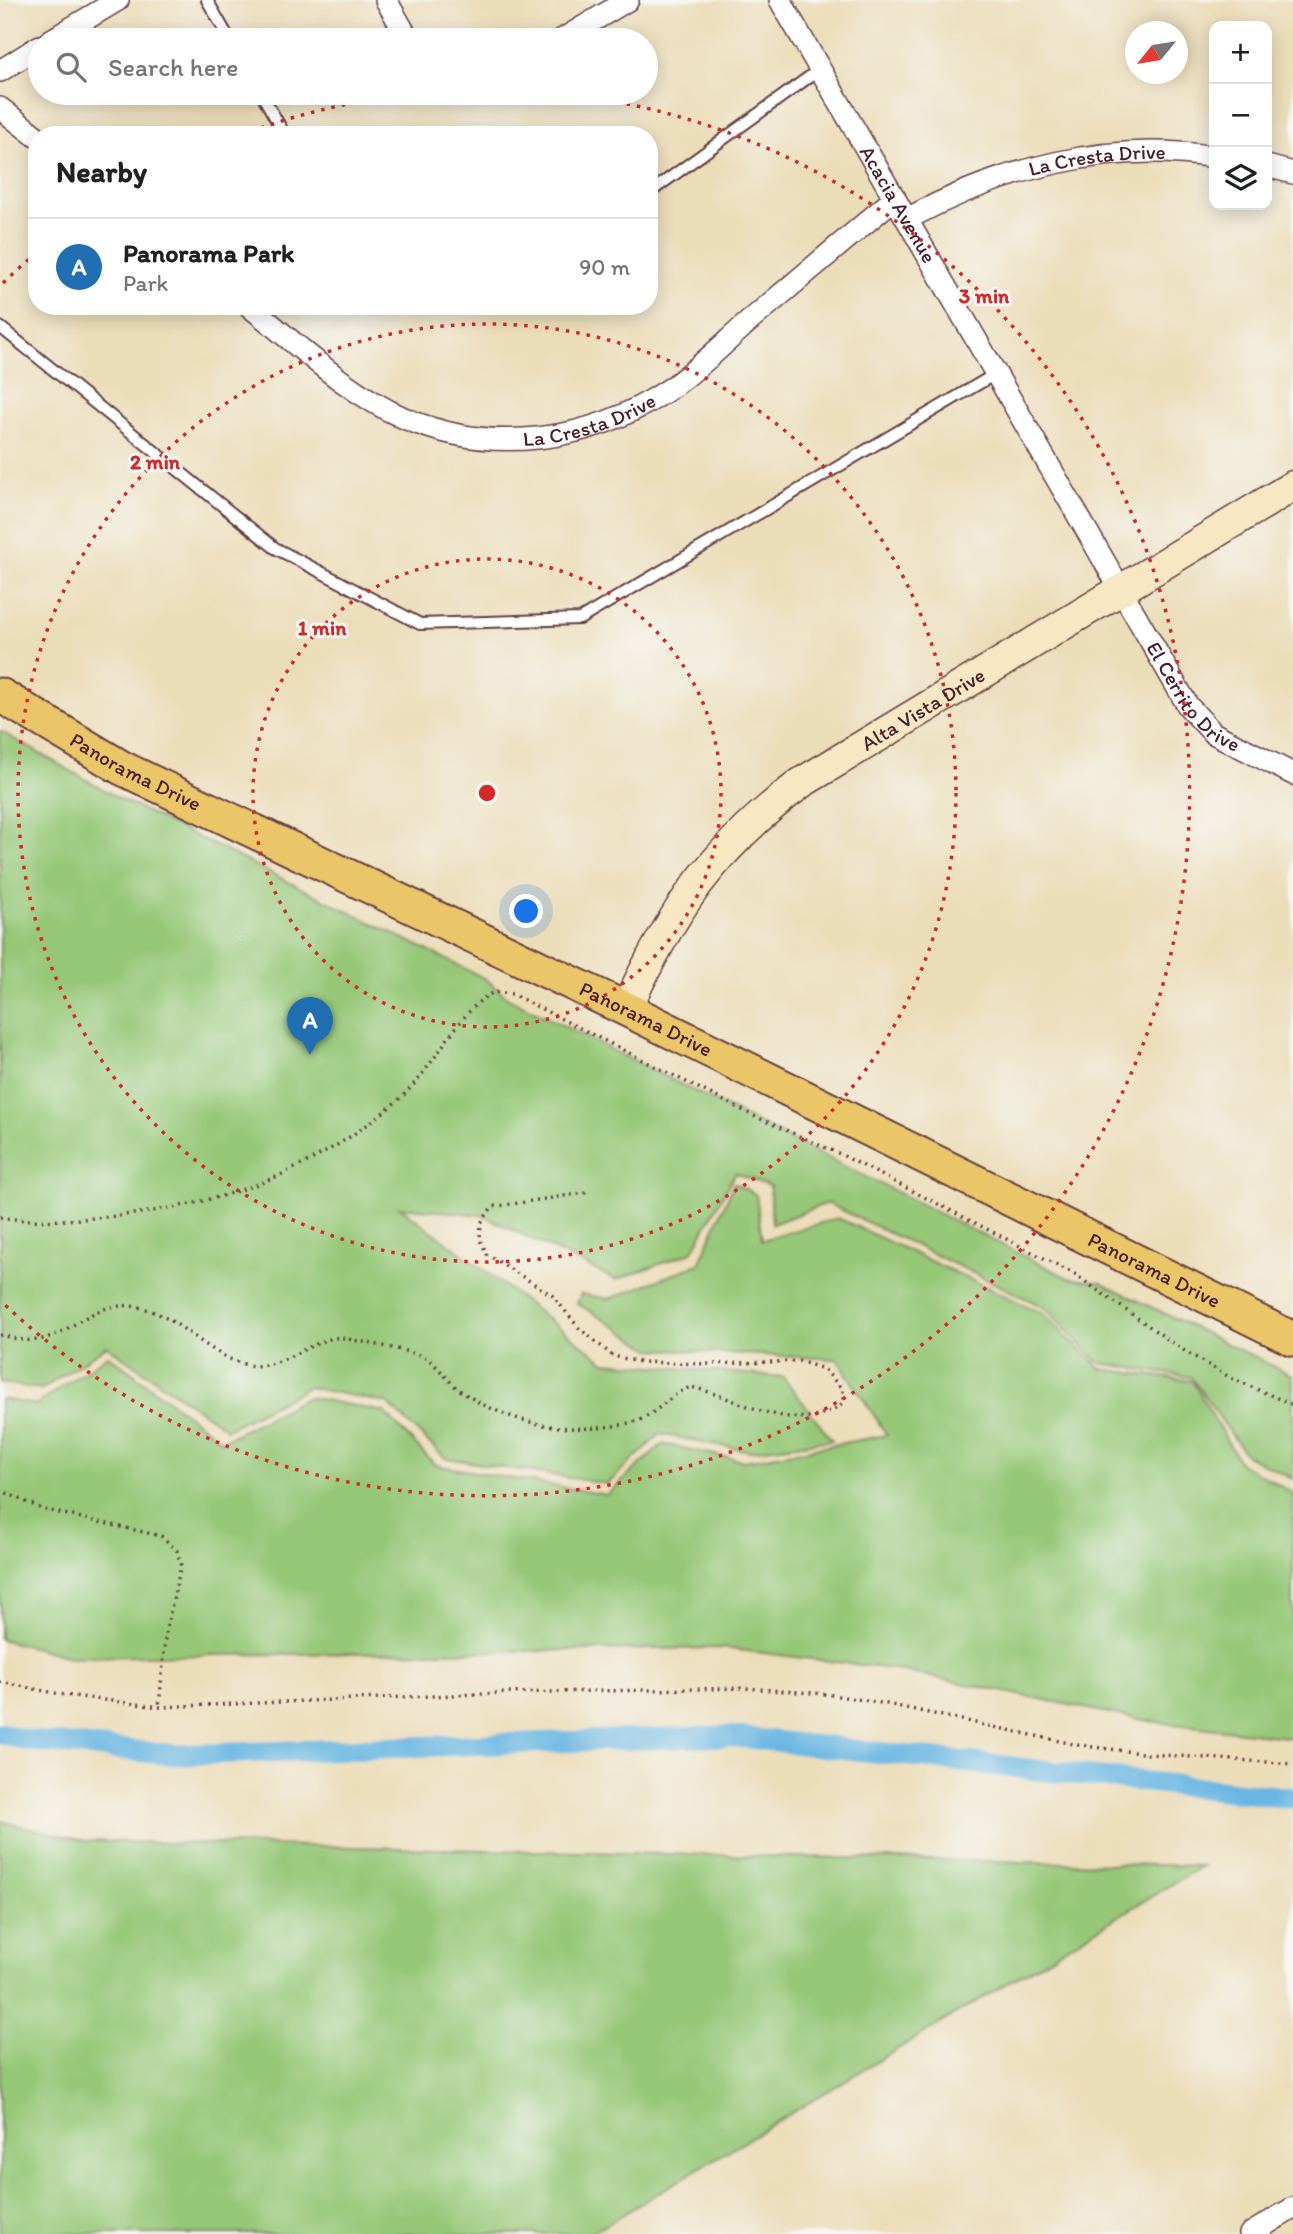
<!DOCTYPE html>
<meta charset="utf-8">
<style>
body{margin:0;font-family:Itim,sans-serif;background:#f2f2f2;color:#202124}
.controls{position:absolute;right:21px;top:21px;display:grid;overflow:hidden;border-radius:14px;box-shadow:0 4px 18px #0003}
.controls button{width:63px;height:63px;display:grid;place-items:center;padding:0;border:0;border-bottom:2px solid #e0e0e0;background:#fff;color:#202124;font:35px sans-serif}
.compass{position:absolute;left:1125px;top:21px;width:63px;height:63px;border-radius:50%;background:#fff;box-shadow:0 4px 18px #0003;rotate:240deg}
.you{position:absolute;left:527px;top:912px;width:24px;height:24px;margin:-18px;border:5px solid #fff;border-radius:50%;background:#1a73e8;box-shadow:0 0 0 10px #1a73e833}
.badge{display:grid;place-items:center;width:46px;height:46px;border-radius:50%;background:#1f6fb2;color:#fff;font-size:23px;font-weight:700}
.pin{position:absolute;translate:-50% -58px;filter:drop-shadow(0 2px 4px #0008)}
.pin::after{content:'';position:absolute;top:37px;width:24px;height:21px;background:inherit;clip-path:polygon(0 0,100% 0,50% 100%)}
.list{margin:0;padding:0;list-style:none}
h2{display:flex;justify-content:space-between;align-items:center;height:91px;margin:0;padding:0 28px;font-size:30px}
h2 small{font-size:23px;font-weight:400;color:#757577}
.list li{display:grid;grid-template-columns:46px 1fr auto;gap:21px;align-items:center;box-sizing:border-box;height:98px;padding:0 28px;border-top:2px solid #e0e0e0}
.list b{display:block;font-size:26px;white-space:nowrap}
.list p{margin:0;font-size:23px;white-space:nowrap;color:#757577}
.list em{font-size:23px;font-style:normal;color:#757577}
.icon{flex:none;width:38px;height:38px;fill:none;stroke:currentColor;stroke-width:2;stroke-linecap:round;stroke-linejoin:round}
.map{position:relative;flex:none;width:1293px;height:2234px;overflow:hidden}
.search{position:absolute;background:#fff;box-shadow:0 4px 18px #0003;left:28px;top:28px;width:630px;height:77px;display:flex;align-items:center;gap:18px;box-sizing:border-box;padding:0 24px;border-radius:38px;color:#757577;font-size:26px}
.panel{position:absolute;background:#fff;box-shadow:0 4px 18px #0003;left:28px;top:126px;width:630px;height:189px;border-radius:28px}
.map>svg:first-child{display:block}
.green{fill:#95c777;stroke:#707351;stroke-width:2}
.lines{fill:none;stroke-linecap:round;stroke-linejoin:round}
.canal{stroke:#69b6e2;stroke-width:21}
.lane-casing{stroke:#623c40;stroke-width:14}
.street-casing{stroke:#623c40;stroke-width:24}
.secondary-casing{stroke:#623c40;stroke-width:33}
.primary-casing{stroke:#623c40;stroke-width:37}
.path{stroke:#623c40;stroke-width:3.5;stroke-dasharray:2 5;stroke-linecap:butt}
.lane{stroke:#fff;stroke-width:10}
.street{stroke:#fff;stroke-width:21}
.secondary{stroke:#f7e8c3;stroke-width:30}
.primary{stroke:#ebc669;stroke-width:33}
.ring{fill:none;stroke:#d62828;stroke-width:3.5;stroke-dasharray:3.5 7}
.labels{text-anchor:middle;stroke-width:6;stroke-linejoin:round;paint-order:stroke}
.street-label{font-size:21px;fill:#4a1f2b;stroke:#f6f6f2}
.centre{fill:#d62828;stroke:#f6f6f2;stroke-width:3.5}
.ring-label{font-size:21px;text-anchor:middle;font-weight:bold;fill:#d62828;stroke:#f6f6f2;stroke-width:6;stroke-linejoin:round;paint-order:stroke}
</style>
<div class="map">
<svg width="1293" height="2234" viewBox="0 0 1293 2234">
<rect width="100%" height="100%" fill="#f6f6f2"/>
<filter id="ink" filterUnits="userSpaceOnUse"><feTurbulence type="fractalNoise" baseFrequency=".0143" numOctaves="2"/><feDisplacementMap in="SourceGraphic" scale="14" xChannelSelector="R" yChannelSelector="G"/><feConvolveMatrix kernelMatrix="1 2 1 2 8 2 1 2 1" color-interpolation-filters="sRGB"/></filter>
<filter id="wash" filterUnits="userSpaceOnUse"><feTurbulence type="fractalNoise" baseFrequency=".00686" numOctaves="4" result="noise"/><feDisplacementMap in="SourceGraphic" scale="28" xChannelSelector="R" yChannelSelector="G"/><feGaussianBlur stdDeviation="1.57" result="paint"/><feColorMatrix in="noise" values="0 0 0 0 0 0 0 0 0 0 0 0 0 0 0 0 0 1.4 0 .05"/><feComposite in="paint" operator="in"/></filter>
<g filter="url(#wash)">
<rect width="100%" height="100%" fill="#ecddb9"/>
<!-- green -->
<path class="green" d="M0,731l122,69 364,179 22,19 560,280 34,5 191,93v103l-47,-24 -55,-78 -92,-14 -55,-56 -217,-104 -55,21 -2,-38 -35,-13 -43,79 -76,28 -134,-65 -82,-8 205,155 178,15 49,63 -82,11 -90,-17 -52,50 -163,-26 -58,-55 -79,-16 -81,42 -120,-83 -65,43 -42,-6z
M734,1183l22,12 6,45 76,-22 204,95 59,56 91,12 48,82 53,30v245l-145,-17 -256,-52 -170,-21 -652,9 -70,-18v-240l36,6 72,-50 114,86 86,-44 76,15 51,53 172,30 56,-51 81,17 143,-26 -50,-76 -186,-10 -74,-46 4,-9 28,5 90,-35z
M0,1821l85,20 1117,25 -612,368h-590z"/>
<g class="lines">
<!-- canal -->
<path class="canal" d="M0,1733l29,8 148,14 551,-19 565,62"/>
</g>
</g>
<g filter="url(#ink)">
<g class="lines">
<!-- lane casing -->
<g class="lane-casing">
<path id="lane" d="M207,0l23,40
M261,93l24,42
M649,193l171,-124
M0,327l275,221 145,76 160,-5 417,-246"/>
</g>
<!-- street casing -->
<g class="street-casing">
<g id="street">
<path d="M386,0l23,40"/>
<path id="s1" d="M780,0l408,706 25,27 80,41"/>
<path d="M51,40l67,-40"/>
<path d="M561,40l67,-40"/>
<path d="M0,71l40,-25"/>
<path d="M462,93h2"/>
<path d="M0,108l37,29"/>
<path d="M1267,166l26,7"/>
<path id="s2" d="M907,219c93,-50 201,-79 307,-62"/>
<path id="s3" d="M249,306c49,39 98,87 155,112 88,38 186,24 264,-28 30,-20 57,-48 85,-72 48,-40 95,-80 142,-120"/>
<path d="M1250,2234l43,-26"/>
</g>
</g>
<!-- secondary casing -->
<g class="secondary-casing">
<g id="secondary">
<path id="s4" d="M626,1009c46,-99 87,-160 175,-226l492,-297"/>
</g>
</g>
<!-- primary casing -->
<g class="primary-casing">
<g id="primary">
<path id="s5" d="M0,695l122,73 504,241 667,330"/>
</g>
</g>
<!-- path -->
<path class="path" d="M0,1217c35,6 71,3 106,0 113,-11 204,-42 291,-116 34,-29 52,-73 85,-102l12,-7 18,2 242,122 86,38 233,119 110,77 46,27 64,28
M0,1335c11,2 25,7 37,5 35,-5 52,-37 93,-34 46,4 75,50 118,59 32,7 70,-31 95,-27 19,4 67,12 83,20 13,8 22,24 35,33 48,34 115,46 172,31 22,-5 36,-28 58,-35 51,11 103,52 152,16v-13l-19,-21 -25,-8 -89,3 -70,-2 -27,-6 -34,-28 -26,-32 -66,-42 -7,-14 1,-17 11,-16 99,-15
M0,1490l42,19 119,27 16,15 4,15 -15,64 -7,77
M0,1682l65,13 94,12 346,-14 239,-5 82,6 61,10 191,41 71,9 144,10"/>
<!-- lane -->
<use href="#lane" class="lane"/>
<!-- street -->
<use href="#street" class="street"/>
<!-- secondary -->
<use href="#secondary" class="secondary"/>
<!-- primary -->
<use href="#primary" class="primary"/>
</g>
</g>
<!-- distance rings -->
<g class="ring">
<circle cx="487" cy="793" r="234"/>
<circle cx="487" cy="793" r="469"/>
<path d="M3 283A703 703 0 0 1 35 254M241 135A703 703 0 0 1 420 93M554 93A703 703 0 1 1 3 1303"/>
</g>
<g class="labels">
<!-- street labels -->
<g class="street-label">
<text dy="7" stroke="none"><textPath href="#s2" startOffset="201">La Cresta Drive</textPath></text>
<text dy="7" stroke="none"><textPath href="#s1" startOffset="236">Acacia Avenue</textPath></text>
<text dy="7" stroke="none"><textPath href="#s3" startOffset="383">La Cresta Drive</textPath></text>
<text dy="7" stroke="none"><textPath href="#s1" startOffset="812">El Cerrito Drive</textPath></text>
<text dy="7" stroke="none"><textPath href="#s4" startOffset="432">Alta Vista Drive</textPath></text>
<text dy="7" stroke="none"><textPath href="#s5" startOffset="156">Panorama Drive</textPath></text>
<text dy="7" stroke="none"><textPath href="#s5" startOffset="723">Panorama Drive</textPath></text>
<text dy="7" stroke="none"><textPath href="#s5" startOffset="1290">Panorama Drive</textPath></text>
</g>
</g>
<circle cx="487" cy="793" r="10" class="centre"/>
<g class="ring-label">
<text x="984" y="303">3 min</text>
<text x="155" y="469">2 min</text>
<text x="322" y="635">1 min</text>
</g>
</svg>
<div class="controls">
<button>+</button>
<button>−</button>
<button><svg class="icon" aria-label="layers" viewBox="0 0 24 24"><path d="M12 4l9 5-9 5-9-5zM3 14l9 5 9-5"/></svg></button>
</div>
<svg class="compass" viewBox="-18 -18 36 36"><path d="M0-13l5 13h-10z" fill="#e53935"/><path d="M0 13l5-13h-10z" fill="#757577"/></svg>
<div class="you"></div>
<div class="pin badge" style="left:310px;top:1055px">A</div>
<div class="search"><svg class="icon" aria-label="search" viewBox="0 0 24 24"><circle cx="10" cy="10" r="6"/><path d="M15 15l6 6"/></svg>Search here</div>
<section class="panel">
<h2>Nearby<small></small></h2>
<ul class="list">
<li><span class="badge">A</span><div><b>Panorama Park</b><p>Park</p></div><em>90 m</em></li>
</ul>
</section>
</div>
